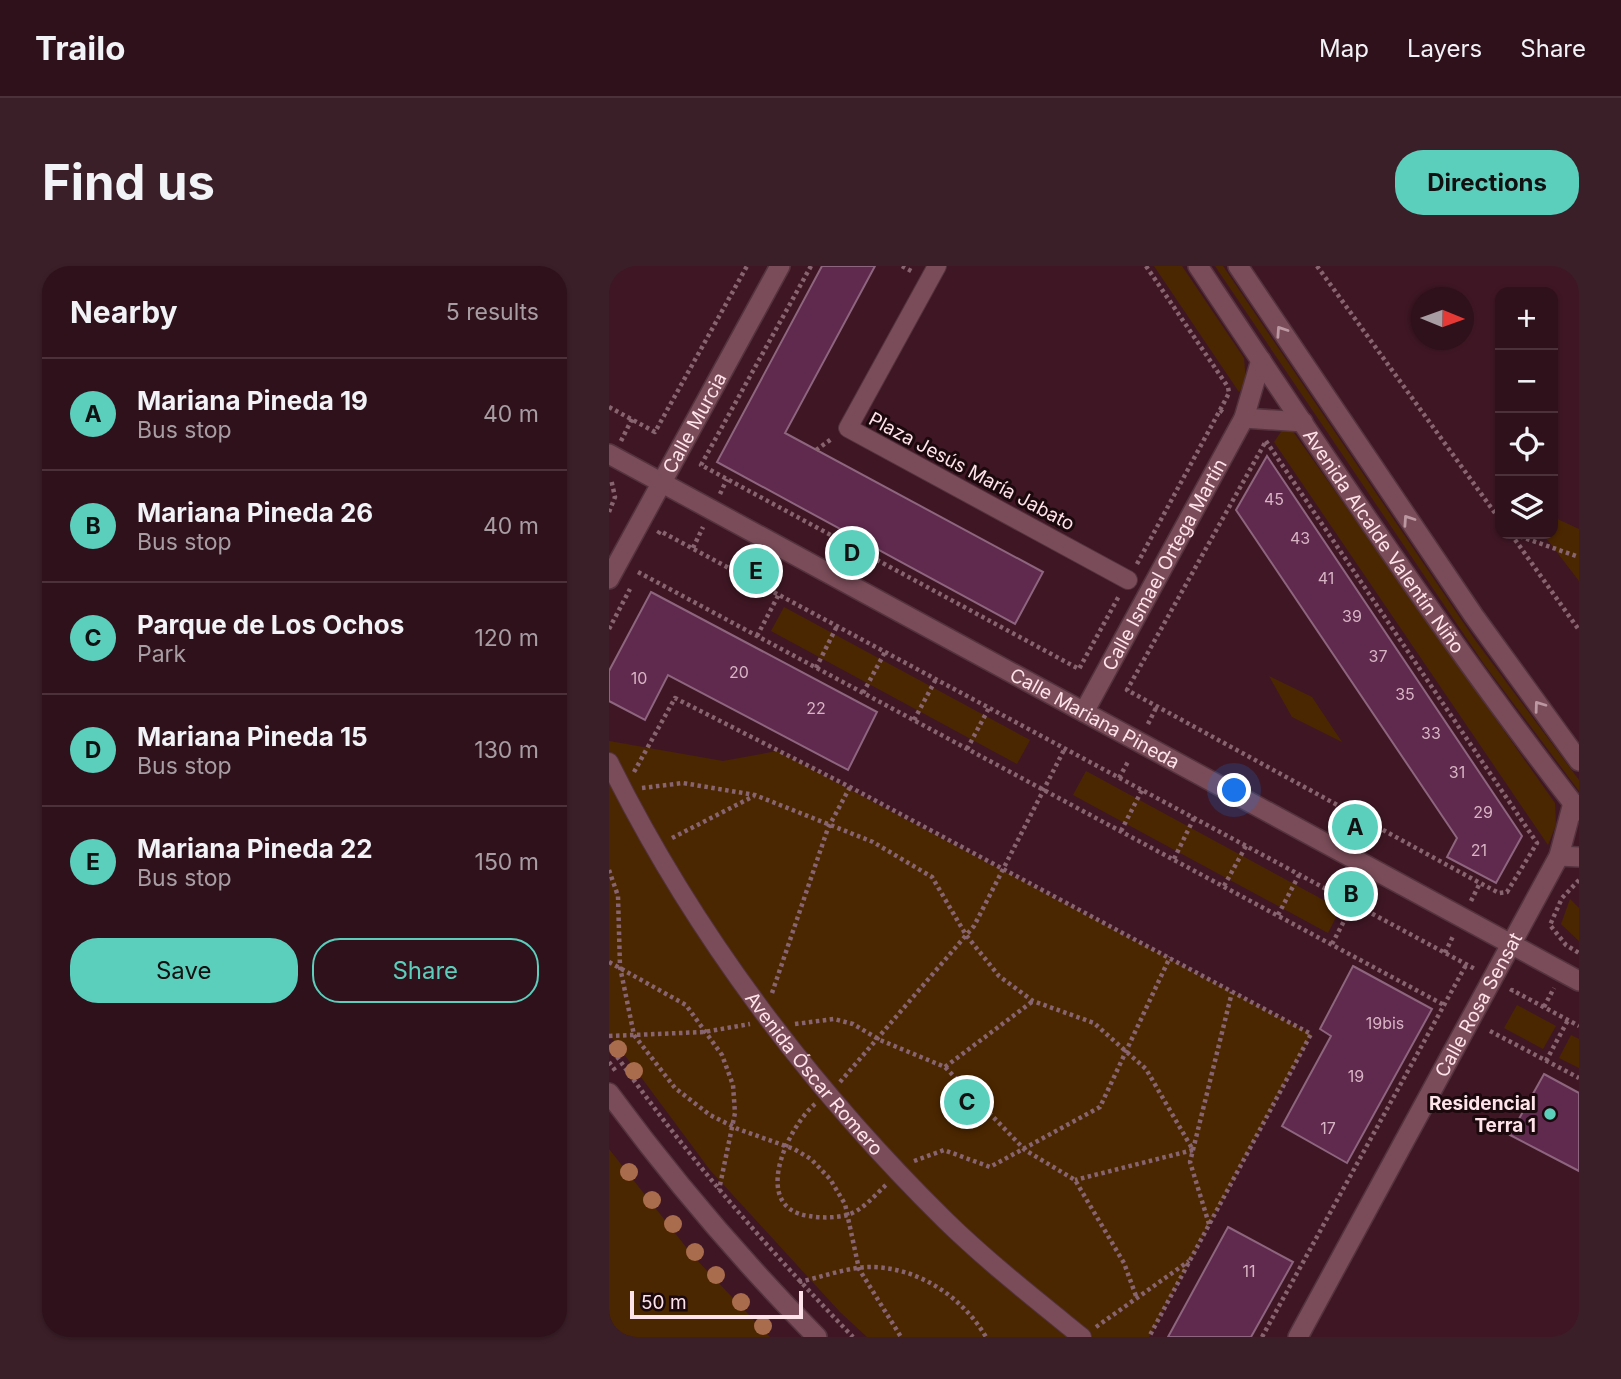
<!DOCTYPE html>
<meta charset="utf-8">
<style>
body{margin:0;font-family:Inter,sans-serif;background:#3b1f28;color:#f1f3f6}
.controls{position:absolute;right:21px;top:21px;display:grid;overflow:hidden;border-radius:14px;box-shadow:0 2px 5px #0004}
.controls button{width:63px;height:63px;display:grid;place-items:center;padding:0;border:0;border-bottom:2px solid #4a313a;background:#2f111b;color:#f1f3f6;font:35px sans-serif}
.compass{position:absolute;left:802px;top:21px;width:63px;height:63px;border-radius:50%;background:#2f111b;box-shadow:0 2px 5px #0004;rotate:91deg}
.scale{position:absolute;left:21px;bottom:18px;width:173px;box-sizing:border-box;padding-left:7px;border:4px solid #ffe3ea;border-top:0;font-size:19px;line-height:24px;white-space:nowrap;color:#ffe3ea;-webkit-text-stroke:5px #1b090e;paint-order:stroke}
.you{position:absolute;left:626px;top:525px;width:24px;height:24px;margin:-18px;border:5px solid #fff;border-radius:50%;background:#1a73e8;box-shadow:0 0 0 10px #1a73e833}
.badge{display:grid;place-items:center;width:46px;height:46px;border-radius:50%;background:#5bcebc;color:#111;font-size:23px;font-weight:700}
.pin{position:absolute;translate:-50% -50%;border:4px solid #fff;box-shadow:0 2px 7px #0006}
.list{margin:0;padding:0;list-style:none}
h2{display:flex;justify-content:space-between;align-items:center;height:91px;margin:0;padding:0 28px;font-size:30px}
h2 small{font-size:23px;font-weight:400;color:#a79da3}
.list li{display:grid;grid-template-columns:46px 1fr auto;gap:21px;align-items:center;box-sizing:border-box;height:112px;padding:0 28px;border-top:2px solid #4a313a}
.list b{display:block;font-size:26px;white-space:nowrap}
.list p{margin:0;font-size:23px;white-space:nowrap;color:#a79da3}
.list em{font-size:23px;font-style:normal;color:#a79da3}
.actions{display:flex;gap:14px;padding:21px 28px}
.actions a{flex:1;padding:16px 0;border:2px solid #5bcebc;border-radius:28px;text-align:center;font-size:24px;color:#5bcebc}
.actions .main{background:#5bcebc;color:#111}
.icon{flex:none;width:38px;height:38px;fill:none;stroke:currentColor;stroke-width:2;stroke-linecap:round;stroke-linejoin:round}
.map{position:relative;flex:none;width:970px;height:1071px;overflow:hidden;border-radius:28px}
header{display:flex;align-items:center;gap:42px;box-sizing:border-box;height:98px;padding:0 35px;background:#2f111b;border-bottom:2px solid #4a313a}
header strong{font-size:33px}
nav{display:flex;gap:38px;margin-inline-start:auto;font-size:24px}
.intro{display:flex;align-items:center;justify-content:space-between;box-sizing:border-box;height:168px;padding:0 42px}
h1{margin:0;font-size:49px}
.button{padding:18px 32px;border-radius:28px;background:#5bcebc;color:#111;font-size:24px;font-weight:700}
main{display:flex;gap:42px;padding:0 42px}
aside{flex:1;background:#2f111b;border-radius:28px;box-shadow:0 2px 5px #0004}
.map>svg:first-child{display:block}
.green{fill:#4b2701}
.building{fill:#60294e;stroke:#8e657e;stroke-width:2}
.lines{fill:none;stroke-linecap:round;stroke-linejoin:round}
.pedestrian-casing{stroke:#54333e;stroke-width:20}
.minor-casing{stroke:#54333e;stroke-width:22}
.secondary-casing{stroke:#54333e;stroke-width:22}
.path{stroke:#87646f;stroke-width:4.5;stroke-dasharray:3.5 3.5;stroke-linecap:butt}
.pedestrian{stroke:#7a4c59;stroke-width:18}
.minor{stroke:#7a4c59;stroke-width:19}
.secondary{stroke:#7a4c59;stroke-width:19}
.tree{fill:#a96c4c}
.oneway{stroke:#bc98a2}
.poi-dot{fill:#5bcebc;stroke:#1b090e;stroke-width:2.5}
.labels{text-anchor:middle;stroke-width:6;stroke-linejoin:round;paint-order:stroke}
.number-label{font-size:16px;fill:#d7b4c3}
.street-label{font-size:19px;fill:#ffe3ea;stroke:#1b090e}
.poi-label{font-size:19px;font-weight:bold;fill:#ffe3ea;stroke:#1b090e;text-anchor:end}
</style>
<header>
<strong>Trailo</strong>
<nav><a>Map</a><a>Layers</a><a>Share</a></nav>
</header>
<div class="intro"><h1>Find us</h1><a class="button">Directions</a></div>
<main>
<aside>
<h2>Nearby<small>5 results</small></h2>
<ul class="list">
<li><span class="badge">A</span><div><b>Mariana Pineda 19</b><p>Bus stop</p></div><em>40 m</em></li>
<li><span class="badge">B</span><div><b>Mariana Pineda 26</b><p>Bus stop</p></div><em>40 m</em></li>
<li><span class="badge">C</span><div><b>Parque de Los Ochos</b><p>Park</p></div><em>120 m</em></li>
<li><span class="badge">D</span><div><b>Mariana Pineda 15</b><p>Bus stop</p></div><em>130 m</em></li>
<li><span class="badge">E</span><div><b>Mariana Pineda 22</b><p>Bus stop</p></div><em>150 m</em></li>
</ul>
<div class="actions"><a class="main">Save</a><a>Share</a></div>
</aside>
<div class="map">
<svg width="970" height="1071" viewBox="0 0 970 1071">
<rect width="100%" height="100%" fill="#3f1724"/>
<!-- green -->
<path class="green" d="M545,0h28l62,92 2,24 -7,10z
M606,0h8l252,374 104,140v11l-95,-127z
M678,157l268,380 1,22 -8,20 -274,-403z
M944,251l26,12v52l-36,-47h10z
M175,341l246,133 -13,24 -246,-133z
M660,410l43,21 30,45 -50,-25z
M0,475l114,20 54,-10 534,283 -162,303h-282l-27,-25 -130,-142 -101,-136z
M477,505l254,138 -12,24 -255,-138z
M961,633l9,9v33l-18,-17z
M908,739l39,21 -13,23 -39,-21z
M962,769l8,4v29l-20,-10z
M0,883l84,107 77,81h-161z"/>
<!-- building -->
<path class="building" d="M213,0h53l-90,167 258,139 -28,52 -298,-162z
M658,190l255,380 -26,47 -49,-26 10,-19 -221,-328z
M42,326l226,120 -29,58 -180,-95 -23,45 -36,-19v-30z
M744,700l79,43 -85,154 -65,-37 49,-90 -11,-7z
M935,808l35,19v78l-69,-36z
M619,961l65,35 -42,75h-83z"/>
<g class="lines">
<!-- pedestrian casing -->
<g class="pedestrian-casing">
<g id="pedestrian">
<path d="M328,0l-89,162 280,152"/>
<path id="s1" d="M0,496c84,170 201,325 336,458 43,42 90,79 137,117"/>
</g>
</g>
<!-- minor casing -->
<g class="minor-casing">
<g id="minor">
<path d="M635,152l59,4"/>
<path id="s2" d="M0,188l970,527"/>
<path id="s3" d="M0,313l171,-313"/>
<path id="s4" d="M475,446l160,-294 17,-58"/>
<path d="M950,590l20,1"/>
<path d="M0,827c64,87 132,167 208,244"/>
<path id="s5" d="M689,1071l261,-481 14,-53"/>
</g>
</g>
<!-- secondary casing -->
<g class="secondary-casing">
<g id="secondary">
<path id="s6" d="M589,0c123,185 245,370 381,545"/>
<path d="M629,0l236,350 105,145"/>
</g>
</g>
<!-- path -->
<path class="path" d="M202,0l-110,199 378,204 40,-73
M293,0l11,6
M537,0l82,121 1,6 -9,17
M708,0l183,254
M0,141l46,25 92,-166
M12,175l11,-22
M657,175l271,402 -30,49 -8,1 -19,-10 -353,-193z
M207,184l17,-12
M111,228l7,-15
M0,246l6,-15 -4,-18
M49,268l2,-3 815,438
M902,268l68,96
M904,268l66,23
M84,282l10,-21
M528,298l83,-154 4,3
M29,306l806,433
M0,363l21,-40
M148,370l22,-42
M207,402l21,-42
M254,427l22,-41
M305,454l22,-41
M539,458l9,-18
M358,483l22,-41
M25,506l41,-74 175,89 461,247 -162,303
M510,512l10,-18
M33,522l41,-5 72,12 118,47 59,35 34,58 33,41 34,25 61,22 52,46 47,81 -118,30
M512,565l21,-41
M63,572l82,-42
M565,593l20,-41
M0,604l9,26 2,71 14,68 41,53 35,27 28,14 56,20 17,10 19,20 15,25 14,65 42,68
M970,614l-17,18 -12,27 16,20 13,8
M615,620l22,-40
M862,635l9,-18
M669,649l21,-40
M723,678l21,-40
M836,687l9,-19
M0,696l77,43 36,50 11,30 2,28 -16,77
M902,726l1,-2 67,36
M163,727l56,-165 22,-41
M935,741l10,-19
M186,758l39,-5 19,5 27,16 65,27 80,83 50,30 49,83 12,33
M881,765l89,47
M0,770l95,-4 46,-8
M0,779c73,106 155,200 244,292
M937,795l22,-41
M0,796l8,11
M336,801l88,-66
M231,816l134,-156 91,-178
M206,838c-28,24 -65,104 -6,112 11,2 27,2 38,-1 15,-4 28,-20 39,-30
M305,895l30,-11 46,17 110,-60 70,-150
M600,958l-19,-62 42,-170
M190,1016c23,-5 52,-16 75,-15 47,2 89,31 112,70
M487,1061l93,-66
M653,1071l204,-372"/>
<!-- pedestrian -->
<use href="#pedestrian" class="pedestrian"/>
<!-- minor -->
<use href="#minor" class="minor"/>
<!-- secondary -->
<use href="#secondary" class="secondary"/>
</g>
<!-- trees -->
<g class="tree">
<circle cx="9" cy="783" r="9"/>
<circle cx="25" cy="805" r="9"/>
<circle cx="20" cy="906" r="9"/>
<circle cx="43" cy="934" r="9"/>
<circle cx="64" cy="958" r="9"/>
<circle cx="86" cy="986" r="9"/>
<circle cx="107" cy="1009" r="9"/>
<circle cx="132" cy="1036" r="9"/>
<circle cx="154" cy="1060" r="9"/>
</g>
<!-- one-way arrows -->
<defs><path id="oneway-chevron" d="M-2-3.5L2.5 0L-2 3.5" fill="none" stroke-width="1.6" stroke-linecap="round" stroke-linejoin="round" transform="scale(1.75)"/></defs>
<g class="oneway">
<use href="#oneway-chevron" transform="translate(672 65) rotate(-124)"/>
<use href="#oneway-chevron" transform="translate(799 254) rotate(-124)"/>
<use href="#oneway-chevron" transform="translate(930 440) rotate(-126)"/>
</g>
<!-- markers -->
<circle class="poi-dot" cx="941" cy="848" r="7"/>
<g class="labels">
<!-- number labels -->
<g class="number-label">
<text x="665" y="239">45</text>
<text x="691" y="278">43</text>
<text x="717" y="318">41</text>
<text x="743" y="356">39</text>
<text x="769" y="396">37</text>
<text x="130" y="412">20</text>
<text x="30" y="418">10</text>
<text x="796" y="434">35</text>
<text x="207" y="448">22</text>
<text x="822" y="473">33</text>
<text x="848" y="512">31</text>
<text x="874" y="552">29</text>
<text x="870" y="590">21</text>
<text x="776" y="763">19bis</text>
<text x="747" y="816">19</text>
<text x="719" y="868">17</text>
<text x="640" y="1011">11</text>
</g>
<!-- street labels -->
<g class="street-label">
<text dy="7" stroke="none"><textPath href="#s3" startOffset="178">Calle Murcia</textPath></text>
<text transform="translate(363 205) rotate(28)" y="7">Plaza Jesús María Jabato</text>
<text dy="7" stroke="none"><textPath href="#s6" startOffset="332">Avenida Alcalde Valentín Niño</textPath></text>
<text dy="7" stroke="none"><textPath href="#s4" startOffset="168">Calle Ismael Ortega Martín</textPath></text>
<text dy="7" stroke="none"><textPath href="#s2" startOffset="553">Calle Mariana Pineda</textPath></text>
<text dy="7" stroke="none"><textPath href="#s5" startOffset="378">Calle Rosa Sensat</textPath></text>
<text dy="7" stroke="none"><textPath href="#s1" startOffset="374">Avenida Óscar Romero</textPath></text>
</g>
<!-- poi labels -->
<g class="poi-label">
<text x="927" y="844">Residencial<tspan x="927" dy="22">Terra 1</tspan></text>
</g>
</g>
</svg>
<div class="controls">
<button>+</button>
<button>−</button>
<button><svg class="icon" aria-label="locate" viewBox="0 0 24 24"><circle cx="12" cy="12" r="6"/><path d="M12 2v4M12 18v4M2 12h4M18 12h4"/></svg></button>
<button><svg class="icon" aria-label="layers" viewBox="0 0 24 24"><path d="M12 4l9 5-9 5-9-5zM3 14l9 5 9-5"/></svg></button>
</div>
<svg class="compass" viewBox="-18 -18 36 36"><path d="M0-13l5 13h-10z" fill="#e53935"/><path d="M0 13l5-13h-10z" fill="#a79da3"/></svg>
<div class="scale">50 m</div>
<div class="you"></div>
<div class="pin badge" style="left:746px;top:561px">A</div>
<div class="pin badge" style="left:742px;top:628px">B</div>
<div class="pin badge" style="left:358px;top:836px">C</div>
<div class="pin badge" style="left:243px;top:287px">D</div>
<div class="pin badge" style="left:147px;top:305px">E</div>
</div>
</main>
